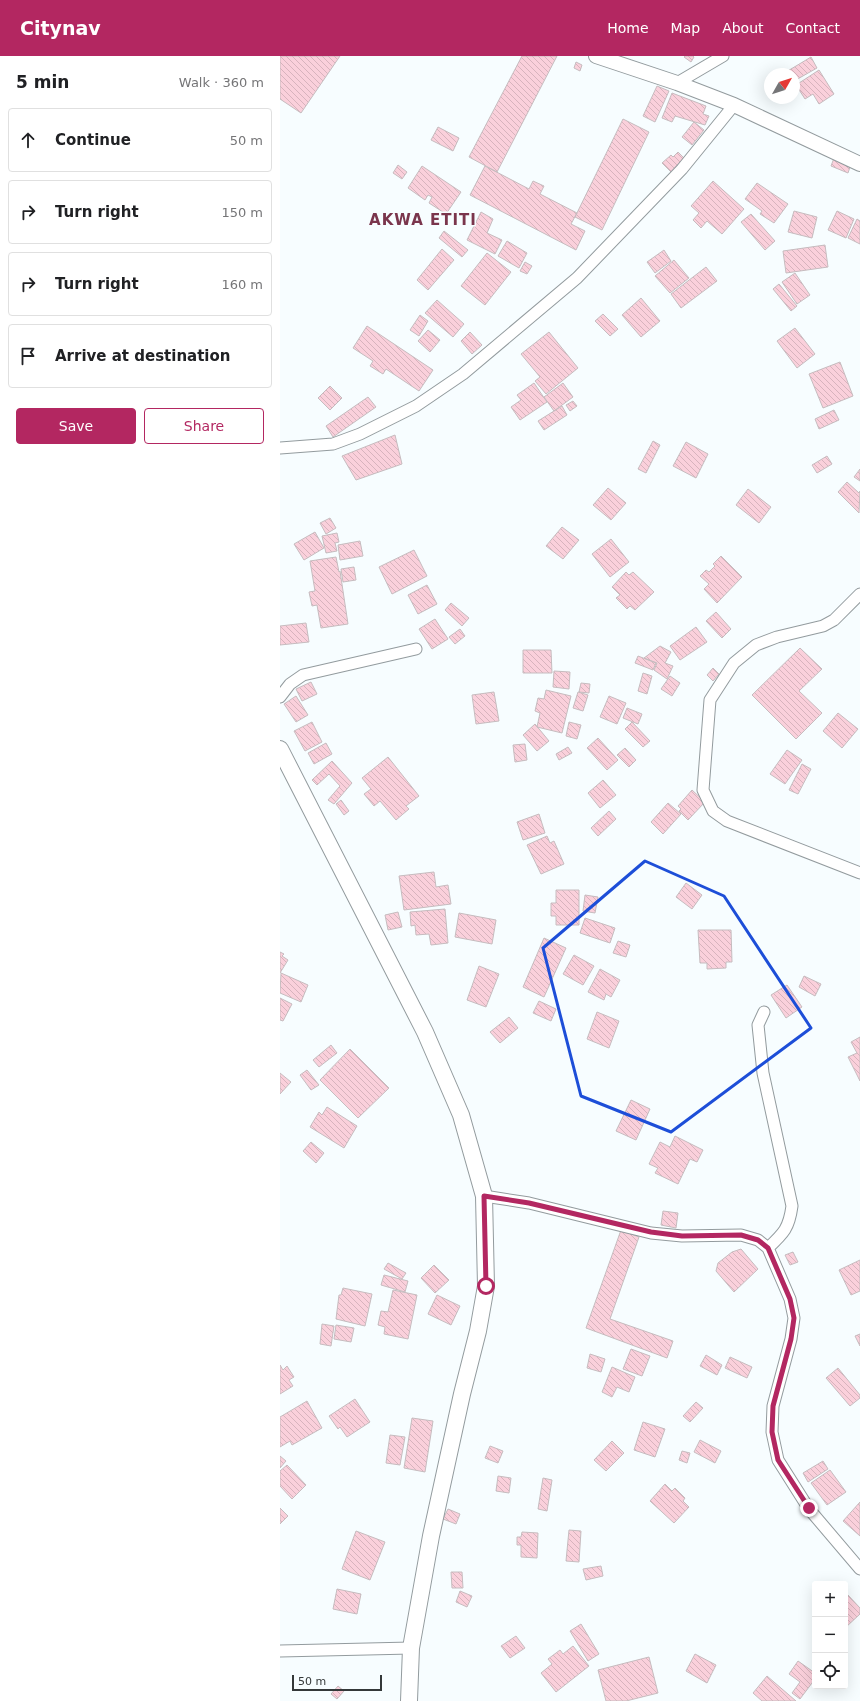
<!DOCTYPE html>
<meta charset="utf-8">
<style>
body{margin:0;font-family:"DejaVu Sans",sans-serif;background:#f2f2f2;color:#202124}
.controls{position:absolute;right:12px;bottom:12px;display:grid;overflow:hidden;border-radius:4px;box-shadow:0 4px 16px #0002}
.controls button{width:36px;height:36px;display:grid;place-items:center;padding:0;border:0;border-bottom:1px solid #e0e0e0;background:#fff;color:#202124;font:20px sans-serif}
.compass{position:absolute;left:484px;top:12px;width:36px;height:36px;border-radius:50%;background:#fff;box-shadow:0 4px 16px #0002;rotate:51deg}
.scale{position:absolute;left:12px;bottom:10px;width:90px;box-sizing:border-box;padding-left:4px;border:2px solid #343839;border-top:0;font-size:11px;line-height:14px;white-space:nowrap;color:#343839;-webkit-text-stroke:3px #f7fdff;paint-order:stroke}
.stop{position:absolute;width:12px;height:12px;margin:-9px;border:3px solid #b32761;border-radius:50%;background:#fff}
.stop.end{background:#b32761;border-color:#fff;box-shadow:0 1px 4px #0008}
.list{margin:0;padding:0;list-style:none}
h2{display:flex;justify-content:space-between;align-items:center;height:52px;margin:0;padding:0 16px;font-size:17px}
h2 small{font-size:13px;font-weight:400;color:#757577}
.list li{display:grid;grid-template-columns:26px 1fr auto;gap:12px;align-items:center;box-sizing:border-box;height:64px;margin:0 8px 8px;padding:0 8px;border:1px solid #e0e0e0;border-radius:4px}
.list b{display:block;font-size:15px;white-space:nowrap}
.list em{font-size:13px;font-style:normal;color:#757577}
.actions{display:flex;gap:8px;padding:12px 16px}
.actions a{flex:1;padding:9px 0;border:1px solid #b32761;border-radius:4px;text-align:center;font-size:14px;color:#b32761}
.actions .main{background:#b32761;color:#fff}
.icon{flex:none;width:22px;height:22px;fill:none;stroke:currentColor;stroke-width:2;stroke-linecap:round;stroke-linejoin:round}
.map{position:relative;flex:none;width:580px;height:1645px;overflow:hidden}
header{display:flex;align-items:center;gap:24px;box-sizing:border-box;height:56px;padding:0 20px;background:#b32761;color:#fff}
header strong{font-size:19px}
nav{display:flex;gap:22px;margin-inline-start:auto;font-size:14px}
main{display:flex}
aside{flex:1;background:#fff}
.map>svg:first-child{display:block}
.building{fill:url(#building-back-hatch);stroke:#c6bcbf}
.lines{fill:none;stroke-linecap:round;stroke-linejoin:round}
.minor-casing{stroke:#939b9e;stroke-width:13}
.tertiary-casing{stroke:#939b9e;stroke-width:16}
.secondary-casing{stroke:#939b9e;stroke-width:18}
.minor{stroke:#fff;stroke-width:11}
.tertiary{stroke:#fff;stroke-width:14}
.secondary{stroke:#fff;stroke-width:16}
.route{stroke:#b32761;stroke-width:5}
.marked{fill:none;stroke:#1d4ed8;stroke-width:3;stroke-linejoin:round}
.labels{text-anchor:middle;stroke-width:3;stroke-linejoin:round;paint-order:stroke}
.district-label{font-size:15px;font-weight:bold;letter-spacing:1px;fill:#7a354c;stroke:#f7fdff}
</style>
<header>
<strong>Citynav</strong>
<nav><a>Home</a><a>Map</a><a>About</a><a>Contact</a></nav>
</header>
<main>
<aside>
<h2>5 min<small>Walk · 360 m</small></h2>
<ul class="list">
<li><svg class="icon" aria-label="ahead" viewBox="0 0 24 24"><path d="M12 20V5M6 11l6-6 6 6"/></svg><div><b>Continue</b></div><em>50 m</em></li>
<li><svg class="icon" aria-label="right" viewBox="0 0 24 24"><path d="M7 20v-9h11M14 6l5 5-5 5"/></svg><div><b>Turn right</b></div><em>150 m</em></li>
<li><svg class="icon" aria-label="right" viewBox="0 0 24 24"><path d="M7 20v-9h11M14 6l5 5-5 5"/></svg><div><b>Turn right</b></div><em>160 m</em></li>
<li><svg class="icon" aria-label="arrive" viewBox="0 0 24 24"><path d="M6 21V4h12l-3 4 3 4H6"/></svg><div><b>Arrive at destination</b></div></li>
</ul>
<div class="actions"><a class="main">Save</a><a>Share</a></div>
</aside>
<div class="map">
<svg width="580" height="1645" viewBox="0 0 580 1645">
<defs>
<pattern id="building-back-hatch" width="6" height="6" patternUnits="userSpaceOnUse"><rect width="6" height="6" fill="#fad0db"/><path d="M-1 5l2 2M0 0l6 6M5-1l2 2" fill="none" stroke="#d7b3bd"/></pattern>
</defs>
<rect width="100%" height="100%" fill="#f7fdff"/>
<!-- building -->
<path class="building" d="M0,0h60l-39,57 -21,-14z
M242,0h35l-60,116 -28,-15z
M405,0h8l1,1 -3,5 -7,-5z
M531,1l6,11 -23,13v-7h-7l-1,-2z
M296,6l6,3 -2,6 -6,-3z
M539,14l15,24 -15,10 -6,-10 -8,5 -9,-14z
M377,30l12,5 -14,31 -12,-6z
M392,37l34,13 -3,8 6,2 -4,9 -30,-9 -3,6 -10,-4z
M343,63l26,13 -47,98 -27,-13z
M414,66l10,8 -12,15 -10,-8z
M158,71l21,11 -6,13 -22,-11z
M398,96l7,7 -14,13 -9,-9 9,-8 2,2z
M554,102l17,6 -3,9 -17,-7z
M118,109l9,7 -5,7 -9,-6z
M142,110l39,26 -15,22 -17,-11 3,-6 -4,-2 -3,5 -17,-12z
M205,110l44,23 4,-8 11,5 -4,8 37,19 -6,11 14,7 -9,19 -106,-55z
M433,125l31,28 -22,25 -15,-13 -6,7 -8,-8 6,-7 -8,-7z
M477,127l31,21 -14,19 -14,-9 2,-3 -17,-12z
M514,155l23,6 -5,21 -24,-6z
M557,155l17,8 -8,19 -18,-8z
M201,156l12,7 -6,14 15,7 -7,14 -28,-14z
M471,158l24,27 -10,9 -24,-28z
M577,163l3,2v23l-12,-6z
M164,175l24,19 -6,7 -23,-19z
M227,185l20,12 -8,15 -21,-12z
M545,189l3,22 -42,6 -3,-22z
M162,193l12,11 -26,30 -11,-10z
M384,194l7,11 -16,12 -8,-11z
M207,197l24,19 -26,33 -24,-19z
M394,204l15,18 -19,15 -15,-17z
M245,206l7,4 -5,8 -7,-3z
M426,211l11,14 -36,27 -10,-14z
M515,217l15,22 -13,9 -15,-22z
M499,228l18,22 -6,5 -18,-22z
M361,242l19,23 -19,16 -19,-22z
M157,244l27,24 -11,13 -28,-24z
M323,258l15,15 -8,7 -15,-15z
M140,259l8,6 -9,15 -9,-6z
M87,270l66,44 -14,21 -33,-22 -3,5 -13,-8 3,-5 -20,-13z
M515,272l20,26 -18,14 -20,-27z
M148,274l12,10 -10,12 -12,-11z
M190,276l12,13 -10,9 -11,-13z
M269,276l29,36 -32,26 -11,-13 5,-4 -19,-23z
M560,306l13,34 -30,12 -14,-34z
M254,327l13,19 -27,18 -9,-13 10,-7 -4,-5z
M283,327l10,14 -19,14 -10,-14z
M50,330l12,12 -12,12 -12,-12z
M88,341l8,10 -43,30 -7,-11z
M293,345l4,5 -7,5 -4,-6z
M282,350l5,9 -23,15 -6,-9z
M554,354l5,10 -20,9 -4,-10z
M115,379l7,29 -46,16 -14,-24z
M373,385l7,4 -14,28 -8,-4z
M406,386l22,12 -12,24 -23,-12z
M547,400l5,8 -15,9 -5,-8z
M580,413v12l-6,-4z
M567,426l12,11 1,-2 -1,22 -21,-21z
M328,432l18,15 -15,17 -18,-15z
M468,433l23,18 -12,16 -23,-18z
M50,462l6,10 -10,6 -6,-11z
M282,471l17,13 -16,19 -17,-13z
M35,476l9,16 -20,12 -10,-16z
M57,477l2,9 -4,1 2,8 -11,2 -4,-17z
M331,483l18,23 -19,15 -18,-23z
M80,485l3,15 -23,4 -2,-15z
M134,494l13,26 -35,18 -13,-27z
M441,500l21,21 -25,26 -13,-14 5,-5 -9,-8 6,-6 3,2 6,-6 -2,-2z
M56,501l3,15 1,-1 8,53 -27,4 -4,-23 -5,1 -3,-14 6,-1 -5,-30z
M74,511l2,13 -13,2 -2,-13z
M346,516l3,3 4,-3 21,20 -19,18 -5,-4 -3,3 -11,-11 4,-3 -8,-8z
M147,529l10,19 -19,10 -10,-19z
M171,547l18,15 -7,8 -17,-16z
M436,556l15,17 -9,9 -16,-17z
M155,563l13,20 -16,10 -13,-20z
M26,567l3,19 -29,3v-19z
M416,571l11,15 -27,18 -10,-14z
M180,573l5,7 -10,8 -6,-7z
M380,590l11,6 -6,11 8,3 -6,13 -13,-9 3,-7 -13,-5z
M520,592l22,21 -23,22 23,22 -26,26 -44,-44z
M243,594h28l1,23h-29z
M358,600l18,7 -3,7 -18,-7z
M433,612l6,6 -6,7 -6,-6z
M274,615l16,1 -1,17 -16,-2z
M363,617l9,3 -5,18 -9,-3z
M390,620l10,7 -8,13 -11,-7z
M31,626l6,12 -15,7 -6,-12z
M301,627l9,1 -1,9 -10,-1z
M266,634l25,6 -9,37 -25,-6 3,-14 -5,-2 3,-13 6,1z
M214,636l5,29 -23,3 -4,-29z
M298,636l10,3 -5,16 -10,-3z
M16,640l12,19 -12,7 -12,-18z
M329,640l17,7 -9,21 -17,-7z
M347,652l15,6 -4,10 -15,-6z
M558,657l20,16 -16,19 -19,-17z
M32,666l10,20 -17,9 -11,-20z
M289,666l12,3 -4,14 -11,-3z
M352,666l18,19 -7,6 -18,-18z
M255,668l14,17 -12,10 -14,-16z
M318,682l20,22 -11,10 -20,-22z
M46,687l6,11 -18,10 -6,-11z
M245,688l2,16 -12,2 -2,-17z
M288,691l4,6 -13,7 -3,-6z
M345,692l11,12 -7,7 -12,-12z
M507,694l15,10 -17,24 -15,-10z
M108,701l31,39 -13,10 3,3 -13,11 -16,-19 -6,5 -10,-12 7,-5 -9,-11z
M52,705l20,22 -18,21 -6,-4 12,-14 -11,-12 -12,11 -5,-5z
M522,708l9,5 -13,25 -9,-4z
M323,724l13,15 -16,13 -12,-15z
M412,734l13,12 -17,18 -9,-9 2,-2 -3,-3z
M61,744l8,11 -5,4 -8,-11z
M388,747l13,11 -18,20 -12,-12z
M329,755l7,8 -18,17 -7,-8z
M259,758l6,19 -22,7 -6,-18z
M267,780l3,7 4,-2 10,23 -23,10 -14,-29z
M154,816l2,15 12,-2 3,19 -47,6 -5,-34z
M406,827l16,12 -10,14 -16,-12z
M276,834h23v35h-23v-9h-5v-13h5z
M305,839l13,2 -3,16 -12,-2z
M165,853l3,34 -17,2 -2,-11 -13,1 -1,-10 -4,1 -1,-14z
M118,856l4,15 -14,3 -3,-15z
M179,857l37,7 -4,24 -37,-7z
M305,862l30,10 -5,15 -30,-10z
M418,874h33l1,32h-6v6l-19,1v-6h-7z
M264,882l22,10 -22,49 -21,-10z
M338,885l12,4 -4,12 -13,-4z
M0,896l4,2 -2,2 6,4 -8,13z
M294,899l20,11 -11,19 -20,-11z
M199,910l20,8 -13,33 -19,-7z
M320,913l20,11 -9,17 -5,-3 -2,6 -16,-8z
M1,917l27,12 -7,17 -21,-9z
M524,920l17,8 -6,12 -16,-9z
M507,929l15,22 -16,11 -15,-23z
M0,942l12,6 -9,17 -3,-1z
M259,945l17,8 -5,12 -18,-8z
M317,956l22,9 -10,27 -22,-9z
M229,961l9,11 -18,15 -10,-11z
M580,981v44l-12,-24 9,-4 -6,-11z
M51,989l6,8 -18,14 -6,-7z
M70,993l39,39 -31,30 -38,-38z
M27,1014l12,15 -8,5 -11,-15z
M0,1017l11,9 -11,12z
M351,1044l19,9 -14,31 -20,-9z
M47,1051l30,19 -13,22 -34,-21 9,-15 3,3z
M395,1080l28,14 -6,12 -7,-3 -12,25 -23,-11 3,-5 -9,-4 11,-22 10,5z
M31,1086l13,11 -8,10 -13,-12z
M383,1155l15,2 -2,15 -15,-3z
M341,1174l18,7 -29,82 63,22 -6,17 -81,-30z
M461,1193l17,20 -24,23 -18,-21 2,-8 14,-11z
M513,1196l5,10 -8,3 -5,-10z
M580,1204v31l-9,4 -12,-25z
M108,1207l18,10 -4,6 -18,-10z
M154,1209l15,15 -14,13 -14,-15z
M104,1219l24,6 -3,11 -24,-7z
M63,1232l29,6 -7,32 -29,-7 3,-24h2z
M113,1234l24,5 -9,44 -24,-5 1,-7 -7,-2 3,-14 7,1z
M157,1239l23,11 -9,19 -23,-11z
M42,1268l12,2 -3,20 -11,-2z
M56,1269l18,3 -3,14 -17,-3z
M580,1278v12l-5,-10z
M351,1293l19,7 -8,20 -19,-7z
M310,1298l15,5 -4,13 -14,-4z
M426,1299l16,10 -5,10 -17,-9z
M450,1301l22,10 -5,11 -22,-10z
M0,1309l3,5 4,-4 7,11 -5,3 4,6 -13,8z
M332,1311l23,10 -6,15 -12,-5 -5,10 -10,-5z
M558,1312l22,27v3l-10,8 -24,-28z
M75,1343l15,23 -23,15 -7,-10 -2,2 -9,-13z
M27,1345l15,27 -30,17 -2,-4 -10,6v-30z
M416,1346l7,6 -13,14 -7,-6z
M132,1362l21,3 -8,51 -21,-4z
M363,1366l22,7 -10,28 -21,-7z
M110,1379l15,2 -5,28 -14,-2z
M420,1384l21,11 -6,12 -21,-11z
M332,1385l12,12 -18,18 -12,-11z
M210,1390l13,5 -5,12 -13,-5z
M402,1395l8,2 -3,10 -8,-3z
M0,1400l6,5 -6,7z
M543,1405l5,8 -20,13 -5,-9z
M7,1409l19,20 -14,14 -12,-13v-15z
M550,1414l16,22 -19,13 -16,-22z
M218,1420l13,2 -2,15 -13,-2z
M263,1422l9,2 -5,31 -9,-2z
M385,1428l7,7 3,-3 10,10 -2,3 6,6 -15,16 -24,-22z
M580,1446v34l-17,-15z
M0,1452l8,8 -8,8z
M168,1453l12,5 -4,10 -13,-5z
M289,1474l12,1 -2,31 -13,-1z
M76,1475l29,11 -15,38 -28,-11z
M242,1476l16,1 -1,25 -16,-1v-12h-4v-8h4z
M321,1510l2,10 -17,4 -3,-11z
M171,1516h11l1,16h-11z
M57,1533l24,5 -4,20 -24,-5z
M180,1535l12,5 -5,11 -11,-5z
M568,1539l12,13v6l-15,14v-29z
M301,1568l18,30 -11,7 -18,-30z
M236,1580l9,12 -15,10 -9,-12z
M293,1590l16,20 -33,26 -15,-19 11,-9 -4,-5 12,-9 3,4z
M415,1598l21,11 -9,18 -21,-12z
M369,1601l9,36 -32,8h-20l-8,-31z
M518,1605l17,12v6l-15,20 -8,-6 8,-11 -11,-8z
M487,1620l29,25h-34l-9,-8z
M58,1630l6,5 -7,8 -6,-5z"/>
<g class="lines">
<!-- minor casing -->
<g class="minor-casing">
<path id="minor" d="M397,27l46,-27
M0,392l53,-4 27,-10 56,-28 47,-32 114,-96 105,-109 52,-64
M580,538l-26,26 -11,6 -46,11 -21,8 -22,18 -24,37 -7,90 10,21 14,10 133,52
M0,641l10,-13 13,-9 113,-26
M484,956l-6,13 5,48 29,133c-3,22 -8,27 -24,42
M204,1140l45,7 122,30 31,3 59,-1 17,5 10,8 22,51 4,19 -3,21 -18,67 -1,26 6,28 31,49 51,60
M0,1595l131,-3"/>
</g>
<!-- tertiary casing -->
<g class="tertiary-casing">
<path id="tertiary" d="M316,0l81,27 57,22 126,59"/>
</g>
<!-- secondary casing -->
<g class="secondary-casing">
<path id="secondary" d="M0,693l145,283 36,83 23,81 2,90 -8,45 -16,63 -31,142 -20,112 -2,53"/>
</g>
<!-- minor -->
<use href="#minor" class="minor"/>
<!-- tertiary -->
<use href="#tertiary" class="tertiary"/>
<!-- secondary -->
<use href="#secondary" class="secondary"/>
</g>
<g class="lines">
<!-- route -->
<path class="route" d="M206,1230l-2,-90 45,7 122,29 31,4 59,-1 17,5 10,8 22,51 4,19 -3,21 -18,67 -1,26 6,28 31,48"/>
</g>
<!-- marked area -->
<path class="marked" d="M365,805l79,35 87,132 -140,104 -90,-36 -38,-148z"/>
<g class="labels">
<!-- district labels -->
<g class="district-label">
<text x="143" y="169">AKWA ETITI</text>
</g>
</g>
</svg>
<div class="controls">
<button>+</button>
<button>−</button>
<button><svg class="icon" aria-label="locate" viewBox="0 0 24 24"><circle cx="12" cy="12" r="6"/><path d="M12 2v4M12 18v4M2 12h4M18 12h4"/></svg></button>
</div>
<svg class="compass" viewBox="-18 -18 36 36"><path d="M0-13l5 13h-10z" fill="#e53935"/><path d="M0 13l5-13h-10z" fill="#757577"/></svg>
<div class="scale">50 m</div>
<div class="stop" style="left:206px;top:1230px"></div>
<div class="stop end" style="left:529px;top:1452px"></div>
</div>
</main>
